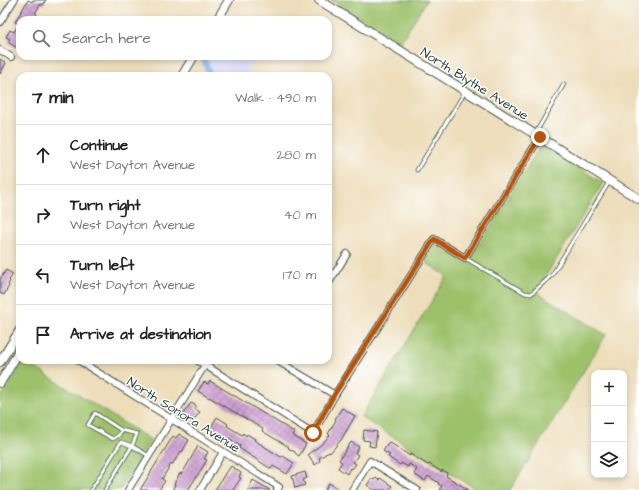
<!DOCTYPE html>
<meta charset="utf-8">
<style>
body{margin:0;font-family:"Architects Daughter",sans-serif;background:#f6f6f6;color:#222}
.controls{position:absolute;right:12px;bottom:12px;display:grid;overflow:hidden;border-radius:8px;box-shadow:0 2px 6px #0003}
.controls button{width:36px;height:36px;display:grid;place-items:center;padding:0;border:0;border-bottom:1px solid #e0e0e0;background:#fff;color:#222;font:20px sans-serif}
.stop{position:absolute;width:12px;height:12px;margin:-9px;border:3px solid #b45309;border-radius:50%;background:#fff}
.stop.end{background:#b45309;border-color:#fff;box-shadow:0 1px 4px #0008}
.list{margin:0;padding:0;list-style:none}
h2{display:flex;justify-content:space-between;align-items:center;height:52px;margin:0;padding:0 16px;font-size:17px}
h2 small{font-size:13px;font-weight:400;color:#767676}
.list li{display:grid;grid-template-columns:26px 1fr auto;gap:12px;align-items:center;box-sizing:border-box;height:60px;padding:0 16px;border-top:1px solid #e0e0e0}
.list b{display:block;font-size:15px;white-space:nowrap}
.list p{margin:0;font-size:13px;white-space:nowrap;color:#767676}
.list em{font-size:13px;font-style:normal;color:#767676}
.icon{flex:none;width:22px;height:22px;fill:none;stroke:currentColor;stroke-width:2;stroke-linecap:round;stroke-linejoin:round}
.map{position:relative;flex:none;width:639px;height:490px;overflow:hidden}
.search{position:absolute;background:#fff;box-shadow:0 2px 6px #0003;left:16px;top:16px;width:316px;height:44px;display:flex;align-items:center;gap:10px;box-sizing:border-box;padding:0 14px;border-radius:12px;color:#767676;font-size:15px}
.panel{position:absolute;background:#fff;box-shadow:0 2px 6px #0003;left:16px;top:72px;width:316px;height:292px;border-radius:12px}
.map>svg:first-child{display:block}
.built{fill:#d7d7f8}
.grass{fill:#9dc16b;stroke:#5e7f50}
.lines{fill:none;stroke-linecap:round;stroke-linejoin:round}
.canal{stroke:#7ab4eb;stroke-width:6}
.building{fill:url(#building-cross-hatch)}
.service-casing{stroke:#3e5548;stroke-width:4.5}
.minor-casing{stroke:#3e5548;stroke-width:8}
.tertiary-casing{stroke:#3e5548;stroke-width:10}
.service{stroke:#fff;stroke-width:3}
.minor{stroke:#fff;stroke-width:6}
.tertiary{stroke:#fff;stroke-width:8}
.route{stroke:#b45309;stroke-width:5}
.labels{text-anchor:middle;stroke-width:3;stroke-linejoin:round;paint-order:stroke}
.street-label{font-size:13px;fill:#1f3d34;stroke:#fff}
</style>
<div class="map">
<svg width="639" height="490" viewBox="0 0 639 490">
<defs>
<pattern id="building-cross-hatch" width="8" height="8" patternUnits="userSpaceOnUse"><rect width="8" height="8" fill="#c996cc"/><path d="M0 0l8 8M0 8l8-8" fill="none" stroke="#a37ca6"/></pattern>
</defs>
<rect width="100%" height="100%" fill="#fff"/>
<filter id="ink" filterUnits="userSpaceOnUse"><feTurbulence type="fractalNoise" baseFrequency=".025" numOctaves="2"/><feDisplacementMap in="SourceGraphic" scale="8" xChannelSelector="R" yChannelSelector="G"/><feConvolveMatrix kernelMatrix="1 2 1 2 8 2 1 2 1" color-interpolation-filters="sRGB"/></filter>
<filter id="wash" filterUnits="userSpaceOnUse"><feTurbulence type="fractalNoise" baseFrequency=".012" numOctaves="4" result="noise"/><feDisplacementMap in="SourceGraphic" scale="16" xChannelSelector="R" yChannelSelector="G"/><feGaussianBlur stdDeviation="0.9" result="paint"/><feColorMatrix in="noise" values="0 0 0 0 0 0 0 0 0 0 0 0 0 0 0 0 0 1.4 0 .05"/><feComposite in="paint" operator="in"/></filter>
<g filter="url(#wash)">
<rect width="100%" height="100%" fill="#edddba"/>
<!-- built -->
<path class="built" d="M209,56h47l-12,20h-33l-5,-15z"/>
<!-- grass -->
<path class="grass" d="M331,0h96l-27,43z
M541,145l62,38 -67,109 70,43 -96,155h-32l-117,-73 86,-141 -22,-14 11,-17 31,19z
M24,361l127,79 -31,50h-120v-91z"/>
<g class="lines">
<!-- canal -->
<path class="canal" d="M204,59l6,17"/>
</g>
<g id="blocks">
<!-- building -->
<path class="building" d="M28,0l4,2 1,-2h13l-3,5 -2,-1 -6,9 2,1 -3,6h-14v23l-3,5 -9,-6 2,-3 -4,-2 4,-7 4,2 5,-8 -4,-2z
M0,59l6,4 -6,11z
M6,270l7,4 -4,6 1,1 -2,4 1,1 -5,9 -4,-2v-14z
M210,381l84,51 -2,3 14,9 -7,12 -4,-3v-1l-7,-4 1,-1 -27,-16 1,-2 -54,-32v1l-11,-7 6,-9 4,2z
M191,403l6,3 -2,3 5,3 -7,9 -10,-7z
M342,408l13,8 -14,24 -11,13 -1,-1 -10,6 1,3 -5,4 -7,-11 13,-9 9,-10 -2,-1 8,-14 -1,-1z
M217,417l11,7 -1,2 15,9 1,-2 3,3 1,-2 8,5 -1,1 27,17 2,-1 11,7 -7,11 -14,-8 -2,3 -32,-21 1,-2 -11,-8 -2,3 -18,-11z
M364,430l13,2 -2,15 -6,-1 1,-5 -7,-1z
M179,434l10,6 -7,12 -1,-1 -9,14 -1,-1 -9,15 3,2 -6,9h-19l33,-54 3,2z
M351,442l8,5 -4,6 3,2 -5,7 3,2 -4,5 -2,-1 -3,6 -9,-6 4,-6 -3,-2z
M389,442l21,14v-2l18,11 1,-1 13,8v-2l5,3 -1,3 23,14h-30l3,-4 -4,-2 1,-1 -11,-7 -3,5 -11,-7 3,-5 -8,-5 -1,3 -7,-4 -1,2 -12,-8 2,-2 -7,-4z
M198,446l10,6 -4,7 3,1 -19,30h-16l3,-5 -1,-1 6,-11 2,1z
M231,466l10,7 -2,4 2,1 -8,12h-18l11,-18h1z
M305,472l2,6 -4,2 2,5 -10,3 -3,-12z
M372,478l2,2 2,-2 3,2 1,-2 12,8 -3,4h-15l-7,-5z
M253,480l17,10h-22z
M329,483l12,7h-16z"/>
</g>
</g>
<g filter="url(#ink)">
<use href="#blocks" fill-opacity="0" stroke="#3e5548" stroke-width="1"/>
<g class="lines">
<!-- service casing -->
<g class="service-casing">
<path id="service" d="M535,134l29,-50
M417,170l48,-78
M465,258l60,35 6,1 21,-19 57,-93
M91,490l30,-48 11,4 17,10
M105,490l27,-44 5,-12 -16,-4 -26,-17 -7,12 25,14 6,-4 2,-5"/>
</g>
<!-- minor casing -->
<g class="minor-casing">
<path id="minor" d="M0,22l14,-22
M0,50l11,7
M328,284l19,-30
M78,360l201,127 -2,3
M197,360l116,73 22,-38 99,-156 31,19 75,-121
M276,360l59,35
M128,490l77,-125
M200,490l23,-38
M352,490l18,-29 47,29"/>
</g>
<!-- tertiary casing -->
<g class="tertiary-casing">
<path id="tertiary" d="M319,0l320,199
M217,20l12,-20
M182,76l12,-20
M0,362l20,-32
M0,383l20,-33"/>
</g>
<!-- service -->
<use href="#service" class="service"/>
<!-- minor -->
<use href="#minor" class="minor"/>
<!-- tertiary -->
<use href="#tertiary" class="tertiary"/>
</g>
</g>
<g class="lines" filter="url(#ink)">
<!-- route -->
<path class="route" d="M313,433l21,-38 100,-156 31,19 75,-121"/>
</g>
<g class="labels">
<!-- street labels -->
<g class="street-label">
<text transform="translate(475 83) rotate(32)" y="5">North Blythe Avenue</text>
<text transform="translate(184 414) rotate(32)" y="5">North Sonora Avenue</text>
</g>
</g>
</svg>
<div class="controls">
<button>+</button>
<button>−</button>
<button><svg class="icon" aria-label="layers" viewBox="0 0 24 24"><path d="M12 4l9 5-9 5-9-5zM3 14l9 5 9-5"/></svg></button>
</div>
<div class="stop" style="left:313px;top:433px"></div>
<div class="stop end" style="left:540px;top:137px"></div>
<div class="search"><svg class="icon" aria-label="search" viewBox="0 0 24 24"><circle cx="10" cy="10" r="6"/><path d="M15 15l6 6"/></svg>Search here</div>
<section class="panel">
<h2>7 min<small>Walk · 490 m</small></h2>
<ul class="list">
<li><svg class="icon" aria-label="ahead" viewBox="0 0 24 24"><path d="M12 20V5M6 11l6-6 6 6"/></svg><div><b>Continue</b><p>West Dayton Avenue</p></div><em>280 m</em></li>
<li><svg class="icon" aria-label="right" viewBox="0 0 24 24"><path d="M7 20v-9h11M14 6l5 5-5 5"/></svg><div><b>Turn right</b><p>West Dayton Avenue</p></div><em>40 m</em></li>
<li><svg class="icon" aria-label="left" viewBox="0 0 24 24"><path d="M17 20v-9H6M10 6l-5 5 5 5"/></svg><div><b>Turn left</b><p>West Dayton Avenue</p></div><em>170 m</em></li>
<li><svg class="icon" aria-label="arrive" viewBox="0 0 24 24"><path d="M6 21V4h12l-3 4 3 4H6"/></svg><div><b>Arrive at destination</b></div></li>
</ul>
</section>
</div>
